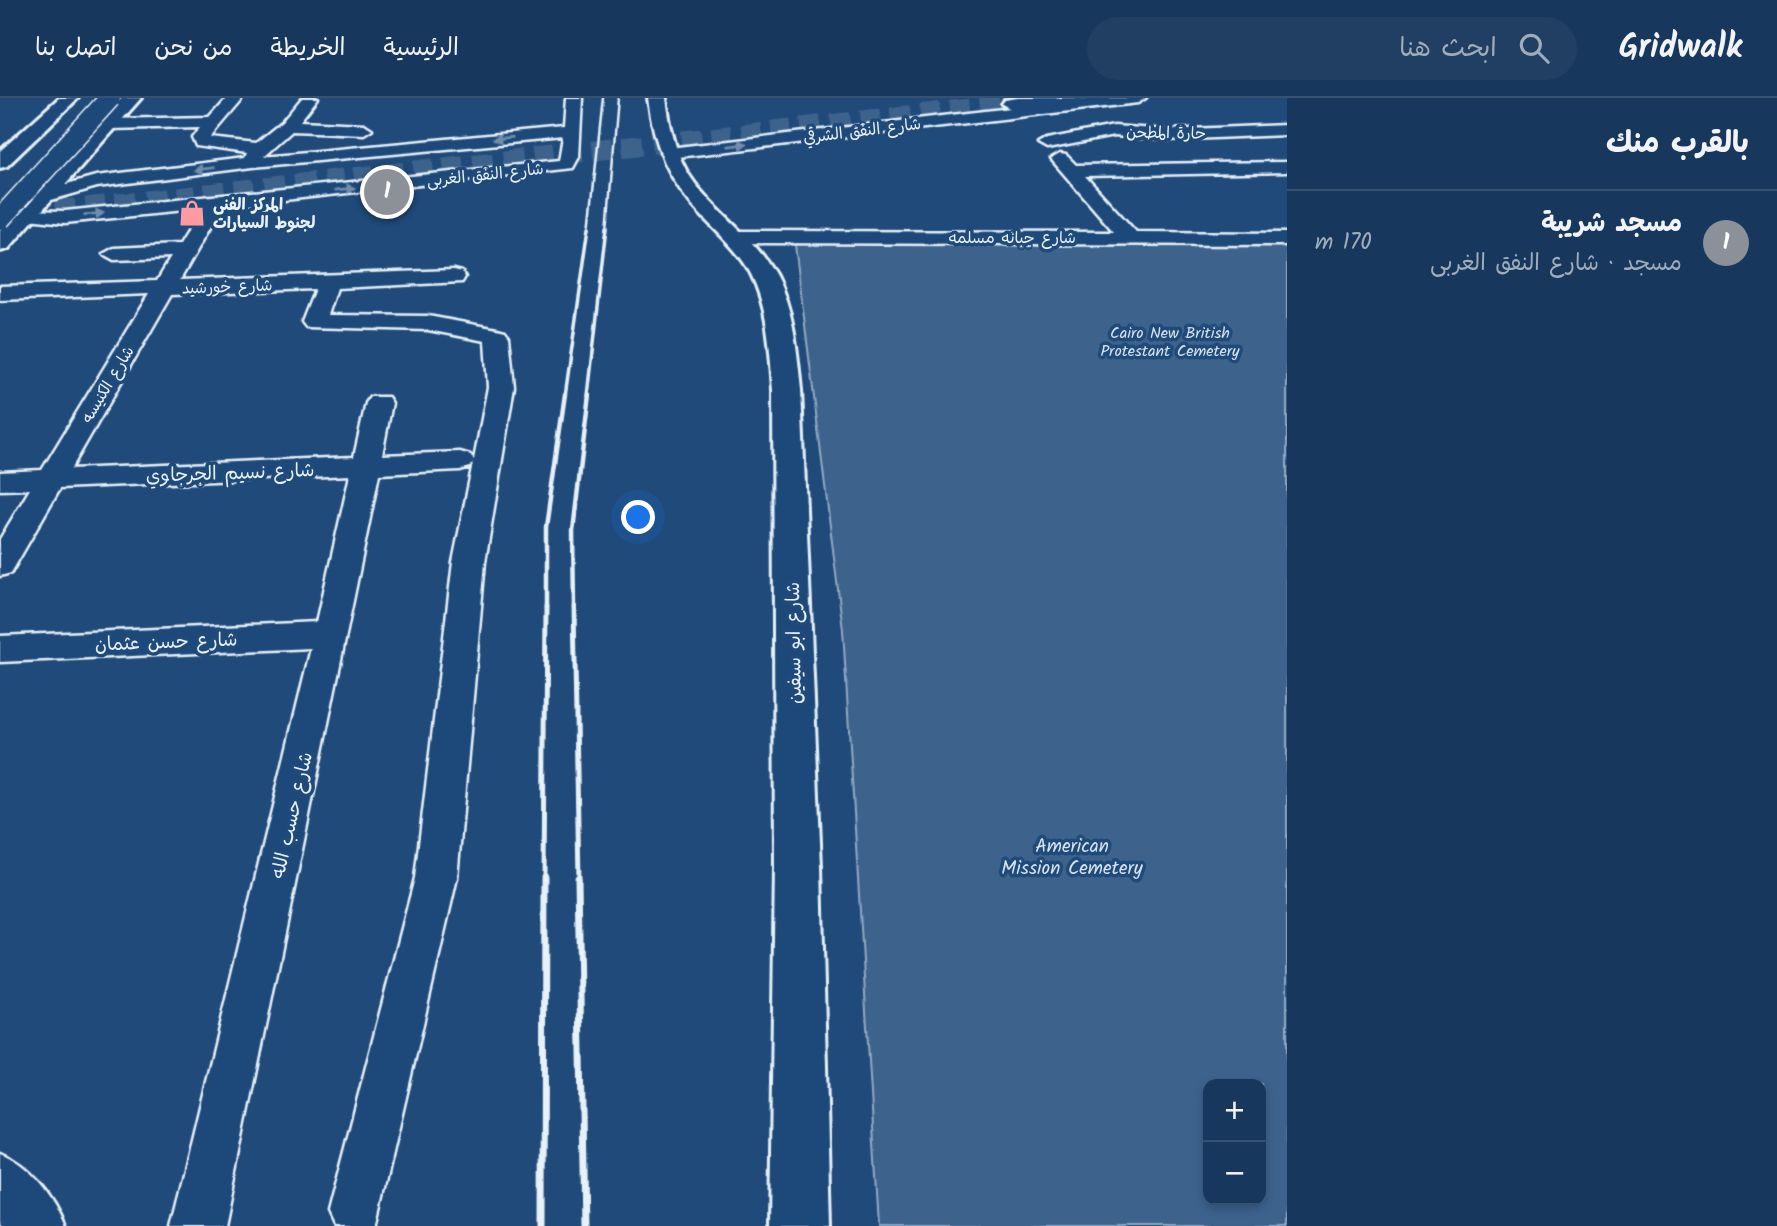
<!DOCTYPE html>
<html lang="ar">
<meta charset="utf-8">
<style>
body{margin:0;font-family:Kalam,"Playpen Sans Arabic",sans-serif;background:#203f62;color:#f1f3f6;direction:rtl}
.controls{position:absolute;right:21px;bottom:21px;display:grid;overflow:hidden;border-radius:14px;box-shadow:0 4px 10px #0003}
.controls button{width:63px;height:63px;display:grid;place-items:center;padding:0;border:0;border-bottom:2px solid #365272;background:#17385c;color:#f1f3f6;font:35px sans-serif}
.you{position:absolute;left:639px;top:420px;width:24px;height:24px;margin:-18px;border:5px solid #fff;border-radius:50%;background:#1a73e8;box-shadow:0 0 0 10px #1a73e833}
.badge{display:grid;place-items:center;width:46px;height:46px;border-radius:50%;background:#8c9099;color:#fff;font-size:23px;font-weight:700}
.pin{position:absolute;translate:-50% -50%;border:4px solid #fff;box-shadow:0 2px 7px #0006}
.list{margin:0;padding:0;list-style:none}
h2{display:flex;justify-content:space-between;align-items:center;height:91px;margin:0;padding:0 28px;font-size:30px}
h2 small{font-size:23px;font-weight:400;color:#9eacbb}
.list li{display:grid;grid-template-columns:46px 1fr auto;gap:21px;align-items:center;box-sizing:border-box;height:105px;padding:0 28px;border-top:2px solid #365272}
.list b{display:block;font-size:26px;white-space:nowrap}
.list p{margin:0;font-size:23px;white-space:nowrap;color:#9eacbb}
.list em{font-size:23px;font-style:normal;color:#9eacbb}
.icon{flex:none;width:38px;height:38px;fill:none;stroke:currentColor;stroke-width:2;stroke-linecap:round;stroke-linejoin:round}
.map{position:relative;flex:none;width:1287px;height:1128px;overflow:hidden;direction:ltr}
header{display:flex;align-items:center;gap:42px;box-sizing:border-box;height:98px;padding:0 35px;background:#17385c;border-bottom:2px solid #365272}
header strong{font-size:33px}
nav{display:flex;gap:38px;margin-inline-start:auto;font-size:24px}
.search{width:490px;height:63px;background:#203f62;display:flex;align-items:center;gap:18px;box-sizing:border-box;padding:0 24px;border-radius:38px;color:#9eacbb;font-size:26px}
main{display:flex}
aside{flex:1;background:#17385c}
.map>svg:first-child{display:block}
.green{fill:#3c628c;stroke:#92aac2;stroke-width:2;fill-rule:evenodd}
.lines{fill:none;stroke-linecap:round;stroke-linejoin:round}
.highway-tunnel{stroke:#3d638d;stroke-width:20;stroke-dasharray:20 10;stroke-linecap:butt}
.street-casing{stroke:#e8f1f8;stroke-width:5}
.secondary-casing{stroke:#e8f1f8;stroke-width:6}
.highway-casing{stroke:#e8f1f8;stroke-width:6}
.street{fill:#1f4a7a;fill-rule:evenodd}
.secondary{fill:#1f4a7a;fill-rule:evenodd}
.highway{fill:#1f4a7a;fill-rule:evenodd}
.rail-far4{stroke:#e8f1f8;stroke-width:2.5}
.rail-far3{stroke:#e8f1f8;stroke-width:3.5}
.rail-far2{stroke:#e8f1f8;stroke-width:4.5}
.rail-far1{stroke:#e8f1f8;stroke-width:5}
.rail{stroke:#e8f1f8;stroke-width:7}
.highway-bridge-casing{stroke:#e8f1f8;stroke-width:23;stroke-linecap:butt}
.highway-bridge{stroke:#1f4a7a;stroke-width:20}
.oneway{fill:#6f8dac}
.labels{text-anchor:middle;stroke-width:7;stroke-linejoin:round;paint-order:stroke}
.far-street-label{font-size:16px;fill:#e8f1f8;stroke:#1f4a7a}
.far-poi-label{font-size:16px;font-weight:bold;fill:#e8f1f8;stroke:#1f4a7a;text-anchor:start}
.far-park-label{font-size:16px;fill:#d7e3ed;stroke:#1f4a7a}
.street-label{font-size:19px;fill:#e8f1f8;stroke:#1f4a7a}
.park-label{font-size:19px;fill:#d7e3ed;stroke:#1f4a7a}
</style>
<header>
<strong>Gridwalk</strong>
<div class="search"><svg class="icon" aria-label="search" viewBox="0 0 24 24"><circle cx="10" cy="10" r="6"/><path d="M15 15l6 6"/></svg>ابحث هنا</div>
<nav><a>الرئيسية</a><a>الخريطة</a><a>من نحن</a><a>اتصل بنا</a></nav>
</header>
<main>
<aside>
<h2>بالقرب منك<small></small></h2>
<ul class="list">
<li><span class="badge">1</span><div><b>مسجد شريبة</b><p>مسجد · شارع النفق الغربى</p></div><em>170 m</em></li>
</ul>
</aside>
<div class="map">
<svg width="1287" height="1128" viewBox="0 0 1287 1128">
<rect width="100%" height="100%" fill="#1f4a7a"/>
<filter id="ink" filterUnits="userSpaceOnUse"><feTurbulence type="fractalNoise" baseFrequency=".0143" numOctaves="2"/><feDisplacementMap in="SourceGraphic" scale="14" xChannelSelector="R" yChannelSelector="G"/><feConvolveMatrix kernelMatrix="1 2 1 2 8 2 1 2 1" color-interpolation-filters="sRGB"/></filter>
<g filter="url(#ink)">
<!-- green -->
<path class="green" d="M794,139l493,2v987h-408l-36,-596zM1208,986h53v116h-53z"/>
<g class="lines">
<!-- highway-tunnel -->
<path class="highway-tunnel" d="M26,116l985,-110"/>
<!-- street casing -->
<g class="street-casing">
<path id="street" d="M227,0h17l-34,40 46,5 26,-21 20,-24h16l-18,23 64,3 8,5 -8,5 -72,-3 -28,25 300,-28 2,-30h16l-3,59 -6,11 -351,39 -42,73 274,-10 8,2 3,5 -3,5 -125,6 -9,27 100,1 69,13 8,2 4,5 5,51 -29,175 -28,316 -81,348h-42l-6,-13 87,-335 38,-316 20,-99 -3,4 -10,3 -81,4 -154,752h-54l140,-578 -311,14v-26l317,-14 33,-147 -290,13 -49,85 -11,3v-37l30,-50 -30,1v-18l42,-2 107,-176 -149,6v-14l157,-5 14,-23 -57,2 -11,-6 11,-6 65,-3 22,-36 -136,14 -46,-5 -3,-4 3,-4 46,1 494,-50 4,-23 -310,29 -156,20 -56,16 -10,-6 3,-4 62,-17 149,-18 2,-5 -51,-7 -4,-9 8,-10 -92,2 -8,-5 8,-5 102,-2zM315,191l-13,33 4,5 122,3 57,11 3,46 -14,73 -4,-5 -10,-3 -78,3 10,-52 -4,-6h-18l-4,6 -12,54 -283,12 101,-175z
M1097,0h49l-8,5 -469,55 -9,-5 9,-5z
M1287,27v10l-120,5 -53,-4 -67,13 -9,-5 9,-5 67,-13 53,4z
M1060,56l6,1 10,10 211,-3v10l-202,4 51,56 151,1v12l-550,-2 -10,-6 10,-6 377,1 -63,-73z
M0,1055c30,12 54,43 66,73h-62l-4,-5z"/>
</g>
<!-- secondary casing -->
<g class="secondary-casing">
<path id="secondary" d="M648,0h18c3,24 8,50 20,72 23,40 68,64 90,106 18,35 21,75 25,114l20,477 9,359h-60l5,-359 -2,-477c-3,-39 -4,-80 -22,-116 -11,-22 -31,-39 -48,-57 -34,-35 -49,-71 -55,-119z"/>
</g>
<!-- highway casing -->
<g class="highway-casing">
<path id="highway" d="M59,0h19l-71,68 -7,2v-17z
M122,0h19l-133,151 -8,2v-21z
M1018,0h67l-9,5 -65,6 -9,-5 3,-4z"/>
</g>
<!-- street -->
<use href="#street" class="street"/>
<!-- secondary -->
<use href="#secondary" class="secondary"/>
<!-- highway -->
<use href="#highway" class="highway"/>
<!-- rail-far4 -->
<path class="rail-far4" d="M589,131l14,-131
M607,131l11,-131"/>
<!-- rail-far3 -->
<path class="rail-far3" d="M565,298l24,-169
M588,298l19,-169"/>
<!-- rail-far2 -->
<path class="rail-far2" d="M546,510v-81l19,-133
M574,510l-1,-77 16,-137"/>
<!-- rail-far1 -->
<path class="rail-far1" d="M574,509l5,273
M544,782l2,-273"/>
<!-- rail -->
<path class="rail" d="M578,780l6,348
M543,1128l1,-348"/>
<!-- highway-bridge casing -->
<g class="highway-bridge-casing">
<path id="highway-bridge" d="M0,121l110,-121"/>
</g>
<!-- highway-bridge -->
<use href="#highway-bridge" class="highway-bridge"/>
</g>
<!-- one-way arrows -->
<defs><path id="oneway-solid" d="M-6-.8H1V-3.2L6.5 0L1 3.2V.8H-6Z" transform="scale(1.75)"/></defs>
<g class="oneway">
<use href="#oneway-solid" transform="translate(503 40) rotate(175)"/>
<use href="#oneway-solid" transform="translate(737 47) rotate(-7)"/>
<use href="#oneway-solid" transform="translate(204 71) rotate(173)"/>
<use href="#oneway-solid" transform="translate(345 91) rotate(-6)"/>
<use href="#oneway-solid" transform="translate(94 116) rotate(-5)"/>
</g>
</g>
<!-- icons -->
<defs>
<g id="shop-bare" transform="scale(2.1)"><path d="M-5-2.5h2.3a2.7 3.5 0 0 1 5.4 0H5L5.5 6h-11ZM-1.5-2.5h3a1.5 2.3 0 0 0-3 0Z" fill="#ff9aa2" stroke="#1f4a7a" stroke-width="2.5" paint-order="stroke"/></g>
</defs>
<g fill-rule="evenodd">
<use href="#shop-bare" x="192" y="115"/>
</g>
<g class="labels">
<!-- far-street labels -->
<g class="far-street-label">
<text transform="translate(862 32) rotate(-7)" y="6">شارع النفق الشرقي</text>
<text transform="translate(1166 34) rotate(1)" y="6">حارة المطحن</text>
<text transform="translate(485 76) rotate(-6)" y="6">شارع النفق الغربى</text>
<text x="1012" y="145">شارع جبانه مسلمه</text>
<text transform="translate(227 188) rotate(-2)" y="6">شارع خورشيد</text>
<text transform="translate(107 286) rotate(-59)" y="6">شارع الكنيسه</text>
</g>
<!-- far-poi labels -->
<g class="far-poi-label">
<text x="213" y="112">المركز الفني<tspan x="213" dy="18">لجنوط السيارات</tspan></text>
</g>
<!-- far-park labels -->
<g class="far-park-label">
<text x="1170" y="240">Cairo New British<tspan x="1170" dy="18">Protestant Cemetery</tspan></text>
</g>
<!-- street labels -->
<g class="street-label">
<text transform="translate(230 374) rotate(-2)" y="7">شارع نسيم الجرجاوي</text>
<text transform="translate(166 543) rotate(-2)" y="7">شارع حسن عثمان</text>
<text transform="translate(793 545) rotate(-91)" y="7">شارع ابو سيفين</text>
<text transform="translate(291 717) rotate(-77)" y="7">شارع حسب الله</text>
</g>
<!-- park labels -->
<g class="park-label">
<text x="1072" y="754">American<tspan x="1072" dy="22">Mission Cemetery</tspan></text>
</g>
</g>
</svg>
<div class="controls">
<button>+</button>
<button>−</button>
</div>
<div class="you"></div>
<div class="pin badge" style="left:387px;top:94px">1</div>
</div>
</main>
